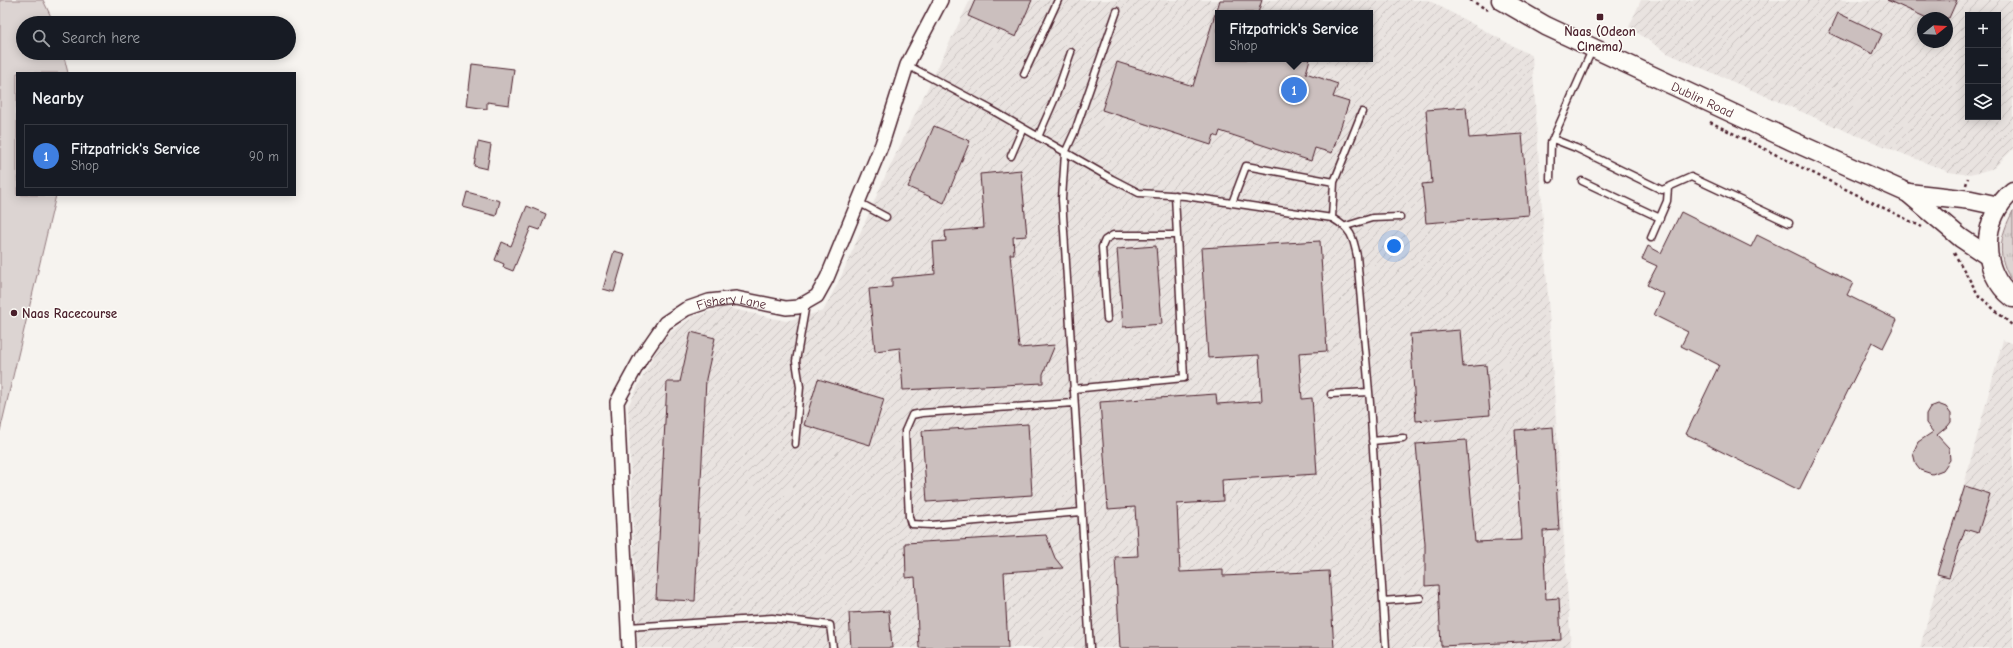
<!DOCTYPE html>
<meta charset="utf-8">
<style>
body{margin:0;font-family:"Comic Neue",sans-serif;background:#20242c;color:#f1f3f6}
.controls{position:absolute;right:12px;top:12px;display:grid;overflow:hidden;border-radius:0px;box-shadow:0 2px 10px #0003}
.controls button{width:36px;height:36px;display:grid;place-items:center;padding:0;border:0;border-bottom:1px solid #363941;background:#171b24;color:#f1f3f6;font:20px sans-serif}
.compass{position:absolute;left:1917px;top:12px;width:36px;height:36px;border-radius:50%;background:#171b24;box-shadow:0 2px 10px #0003;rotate:72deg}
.you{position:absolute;left:1394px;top:246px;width:14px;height:14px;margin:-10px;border:3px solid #fff;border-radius:50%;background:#1a73e8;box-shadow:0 0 0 6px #1a73e833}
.badge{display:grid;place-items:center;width:26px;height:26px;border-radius:50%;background:#d93025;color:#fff;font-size:13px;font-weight:700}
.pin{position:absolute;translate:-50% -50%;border:2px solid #fff;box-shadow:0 1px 4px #0006}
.popup{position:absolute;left:1215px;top:10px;width:158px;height:52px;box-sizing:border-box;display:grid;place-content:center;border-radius:0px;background:#171b24;filter:drop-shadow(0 1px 3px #0005);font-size:13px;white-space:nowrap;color:#9ea1a6}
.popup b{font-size:15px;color:#f1f3f6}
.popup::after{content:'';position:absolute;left:50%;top:100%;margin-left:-8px;border:8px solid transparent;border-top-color:#171b24}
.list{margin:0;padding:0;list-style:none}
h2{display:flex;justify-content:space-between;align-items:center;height:52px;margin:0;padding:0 16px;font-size:17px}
h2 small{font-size:13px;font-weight:400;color:#9ea1a6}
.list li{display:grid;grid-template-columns:26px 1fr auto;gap:12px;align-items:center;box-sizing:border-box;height:64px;margin:0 8px 8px;padding:0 8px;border:1px solid #363941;border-radius:0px}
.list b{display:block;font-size:15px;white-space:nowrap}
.list p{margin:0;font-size:13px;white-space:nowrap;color:#9ea1a6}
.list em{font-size:13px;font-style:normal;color:#9ea1a6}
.icon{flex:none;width:22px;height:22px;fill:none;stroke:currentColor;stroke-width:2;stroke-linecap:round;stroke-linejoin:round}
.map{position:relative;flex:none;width:2013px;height:648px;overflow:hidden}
.search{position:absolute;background:#171b24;box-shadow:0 2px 10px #0003;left:16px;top:16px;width:280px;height:44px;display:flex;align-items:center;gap:10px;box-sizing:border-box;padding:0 14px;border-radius:22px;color:#9ea1a6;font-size:15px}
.panel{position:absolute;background:#171b24;box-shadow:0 2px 10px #0003;left:16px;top:72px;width:280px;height:124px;border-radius:0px}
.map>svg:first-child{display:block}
.industrial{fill:url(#industrial-furrows);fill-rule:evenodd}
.grass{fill:url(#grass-tufts);stroke:#937a7e}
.park{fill:#dcd4d2;stroke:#937a7e}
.building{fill:#cbbfbe;stroke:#4a1f2b}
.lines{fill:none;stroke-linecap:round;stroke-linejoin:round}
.lane-casing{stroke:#4a1f2b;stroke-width:9}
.street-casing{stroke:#4a1f2b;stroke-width:16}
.secondary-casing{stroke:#4a1f2b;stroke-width:21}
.path{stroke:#4a1f2b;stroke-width:2.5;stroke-dasharray:3 3;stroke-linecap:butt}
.lane{stroke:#fdfcf7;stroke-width:6}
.street{stroke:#fdfcf7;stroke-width:13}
.secondary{stroke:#fdfcf7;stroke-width:18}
.poi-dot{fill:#4a1f2b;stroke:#fdfcf7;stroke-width:1.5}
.labels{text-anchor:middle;stroke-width:3;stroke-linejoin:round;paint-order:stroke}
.poi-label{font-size:13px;font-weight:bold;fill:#4a1f2b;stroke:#fdfcf7}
.street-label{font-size:13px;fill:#4a1f2b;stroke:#fdfcf7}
</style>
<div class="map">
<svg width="2013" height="648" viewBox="0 0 2013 648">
<defs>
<pattern id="industrial-furrows" width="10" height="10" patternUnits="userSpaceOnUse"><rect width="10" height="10" fill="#e9e3e0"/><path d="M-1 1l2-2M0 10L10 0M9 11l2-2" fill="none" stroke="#c9c2c0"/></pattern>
<pattern id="grass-tufts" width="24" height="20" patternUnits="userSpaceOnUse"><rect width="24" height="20" fill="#dcd4d2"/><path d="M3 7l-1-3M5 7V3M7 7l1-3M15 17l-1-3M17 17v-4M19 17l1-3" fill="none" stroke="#beb6b4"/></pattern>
</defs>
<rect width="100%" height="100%" fill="#f6f3ef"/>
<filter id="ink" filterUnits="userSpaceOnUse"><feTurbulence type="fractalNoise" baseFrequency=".025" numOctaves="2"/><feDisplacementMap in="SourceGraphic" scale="8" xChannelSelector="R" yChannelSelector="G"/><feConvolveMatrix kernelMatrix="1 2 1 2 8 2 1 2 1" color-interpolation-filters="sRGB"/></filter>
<g filter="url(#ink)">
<!-- industrial -->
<path class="industrial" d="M970,0h458l104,56 39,592h-933l-10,-242 35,-68 29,-21 32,-10 62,14 37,-10 17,-32 43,-98zM1218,13h152v46h-152z
M1641,0h372v149l-19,19 -24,7 -21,-3 -101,-40 -181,-79 -38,-26zM1968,15h30v102h-30zM1923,18h24v24h-24z
M2003,340l10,4v304h-93z"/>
<!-- grass -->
<path class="grass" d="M2013,211v72c-17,-27 -14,-45 0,-72z"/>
<!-- park -->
<path class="park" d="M0,0h43l11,23h-31v30h40l5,20h-51v122h39l-56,236z"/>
<!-- building -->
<path class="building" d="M975,0h57l-16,37 -48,-21z
M1220,0h42l-4,13h-42z
M1887,0h70l-8,18h-22z
M1838,13l44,21 -9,20 -44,-21z
M1215,14h3v45h92l-4,14 32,11 -5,13 16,5 -17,51 -17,-5 -4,13 -91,-30 -2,6 -4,-2 -3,10 -109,-35 15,-48 76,24z
M472,64l42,5 -5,36 -22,-3v7l-20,-3z
M1466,107l3,31 53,-4 7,81 -103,8 -4,-39 10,-1 -6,-73z
M934,126l36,15 -26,62 -36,-16z
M478,142l13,3 -4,24 -13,-3z
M1021,170l6,66 -14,1 1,17h-4l9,94 36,-3 -12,29v9l-140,7 -3,-42 -25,3 -6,-62 23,-2v-9l43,-4 -2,-32 13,-1 -1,-10 39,-3 -4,-54z
M467,192l33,9 -4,15 -33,-9z
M527,206l19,8 -6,16 -9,-3 -18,44 -10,-4 1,-3 -9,-4 7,-18 9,4z
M1681,212l70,35 6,-12 96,48 -6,12 50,25 -14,28 -11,-6 -73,148 -113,-56 33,-69 -38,-19 7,-14 -34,-17 10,-21 -17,-9 10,-19 -15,-7 6,-13 13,7z
M1320,241l7,110 -28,2 3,46 10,-1 5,76 -95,6 1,21 -46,3 3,68 43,-2v6l106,-5 5,77h-214l-5,-91 23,-1 -3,-49 -27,2 -8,-107 116,-8 1,10 45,-3 -3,-46 -51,3 -7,-110z
M1156,246l6,78 -39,3 -6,-78z
M614,251l11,3 -11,38 -11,-3z
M1460,330l3,37 23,-2 4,50 -74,6 -6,-87z
M691,332l24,6 -9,41 -11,222 -39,-2 11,-217h13z
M818,379l66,20 -14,46 -66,-20z
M1938,404l8,3 5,7v8l-3,4 -11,9 12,13 1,12 -7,10 -11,4 -12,-4 -4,-5 -3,-12 5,-11 15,-10 -7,-9v-9l4,-7z
M1028,424l4,71 -105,7 -5,-71z
M1553,427l6,103 -16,1 3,68 13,-1 2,42 -120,6 -3,-61 -13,1v-42l-9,-100 50,-4 9,102 47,-2 -7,-110z
M1965,486l25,8 -12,39 -13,-4 -16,48 -12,-3z
M1046,535l9,23 8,10 -59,4 4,76h-89l-4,-71 -9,1 -1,-35z
M889,611l3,37h-41l-2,-35z"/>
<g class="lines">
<!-- lane casing -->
<g class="lane-casing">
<path id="lane" d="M907,65l83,44 122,70 27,14 46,3 147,22c19,11 21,18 25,38l13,147 16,245
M1024,74l34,-74
M1038,137l17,-39 16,-46
M1553,139l23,9 86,42 29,-13 98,46
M1011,156l12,-28
M1550,179l1,-36 41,-93
M1582,181l78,37
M1334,182l28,-70
M858,202l28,15
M1232,203l14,-37 88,16 -2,36
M1346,226l26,-8 28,-1
M1651,238l16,-37 1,-13
M1107,319l-5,-72 3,-7 8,-5h64
M1073,389l111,-11 -9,-183
M1331,394l38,-2
M1074,403l-152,10 -10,2 -7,16 4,86 2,7 20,1 150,-13
M1372,441l31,-3
M795,444l5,-57 -4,-26 10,-57
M1383,601l37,-3
M628,627l144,-9 58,7 3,23
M1090,648l-28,-449 3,-46 10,-22 42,-120"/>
</g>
<!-- street casing -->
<g class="street-casing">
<g id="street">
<path id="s1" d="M629,648l-12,-246 24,-44 24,-35 21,-14 23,-8 27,-3 50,10 12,-1 19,-11 10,-18 55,-134 25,-79 34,-65"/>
</g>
</g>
<!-- secondary casing -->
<g class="secondary-casing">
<g id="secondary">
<path id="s2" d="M1501,0l45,26 246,115 116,52 53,45 27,18"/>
<path d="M2013,191c-33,26 -34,81 0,107"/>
<path d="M1908,193l63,7 28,6"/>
</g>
</g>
<!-- path -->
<path class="path" d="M1470,0l18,10
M1710,122l212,105
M1966,185l2,-7
M1954,253l25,43 34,30"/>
<!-- lane -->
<use href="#lane" class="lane"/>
<!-- street -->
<use href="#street" class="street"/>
<!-- secondary -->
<use href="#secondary" class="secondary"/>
</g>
</g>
<!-- markers -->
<g class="poi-dot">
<rect x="1596" y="13" width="8" height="8" rx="2"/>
<circle cx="14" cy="313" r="4"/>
</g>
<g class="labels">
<!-- poi labels -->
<g class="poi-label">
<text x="1600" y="36">Naas (Odeon<tspan x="1600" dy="15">Cinema)</tspan></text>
<text x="22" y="318" text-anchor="start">Naas Racecourse</text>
</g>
<!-- street labels -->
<g class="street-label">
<text dy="5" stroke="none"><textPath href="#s2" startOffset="225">Dublin Road</textPath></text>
<text dy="5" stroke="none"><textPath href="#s1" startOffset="411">Fishery Lane</textPath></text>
</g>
</g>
</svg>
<div class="controls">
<button>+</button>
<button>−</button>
<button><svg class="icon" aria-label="layers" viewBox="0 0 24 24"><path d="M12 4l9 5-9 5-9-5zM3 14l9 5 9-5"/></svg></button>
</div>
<svg class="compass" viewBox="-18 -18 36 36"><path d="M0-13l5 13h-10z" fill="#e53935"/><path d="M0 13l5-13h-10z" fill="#9ea1a6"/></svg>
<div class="you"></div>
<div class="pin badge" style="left:1294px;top:90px;background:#3f7fe0">1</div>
<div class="popup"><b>Fitzpatrick's Service</b>Shop</div>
<div class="search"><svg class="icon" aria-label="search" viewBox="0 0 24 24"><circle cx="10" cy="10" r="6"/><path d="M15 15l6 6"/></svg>Search here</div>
<section class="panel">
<h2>Nearby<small></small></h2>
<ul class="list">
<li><span class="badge" style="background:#3f7fe0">1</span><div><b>Fitzpatrick's Service</b><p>Shop</p></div><em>90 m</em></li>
</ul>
</section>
</div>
